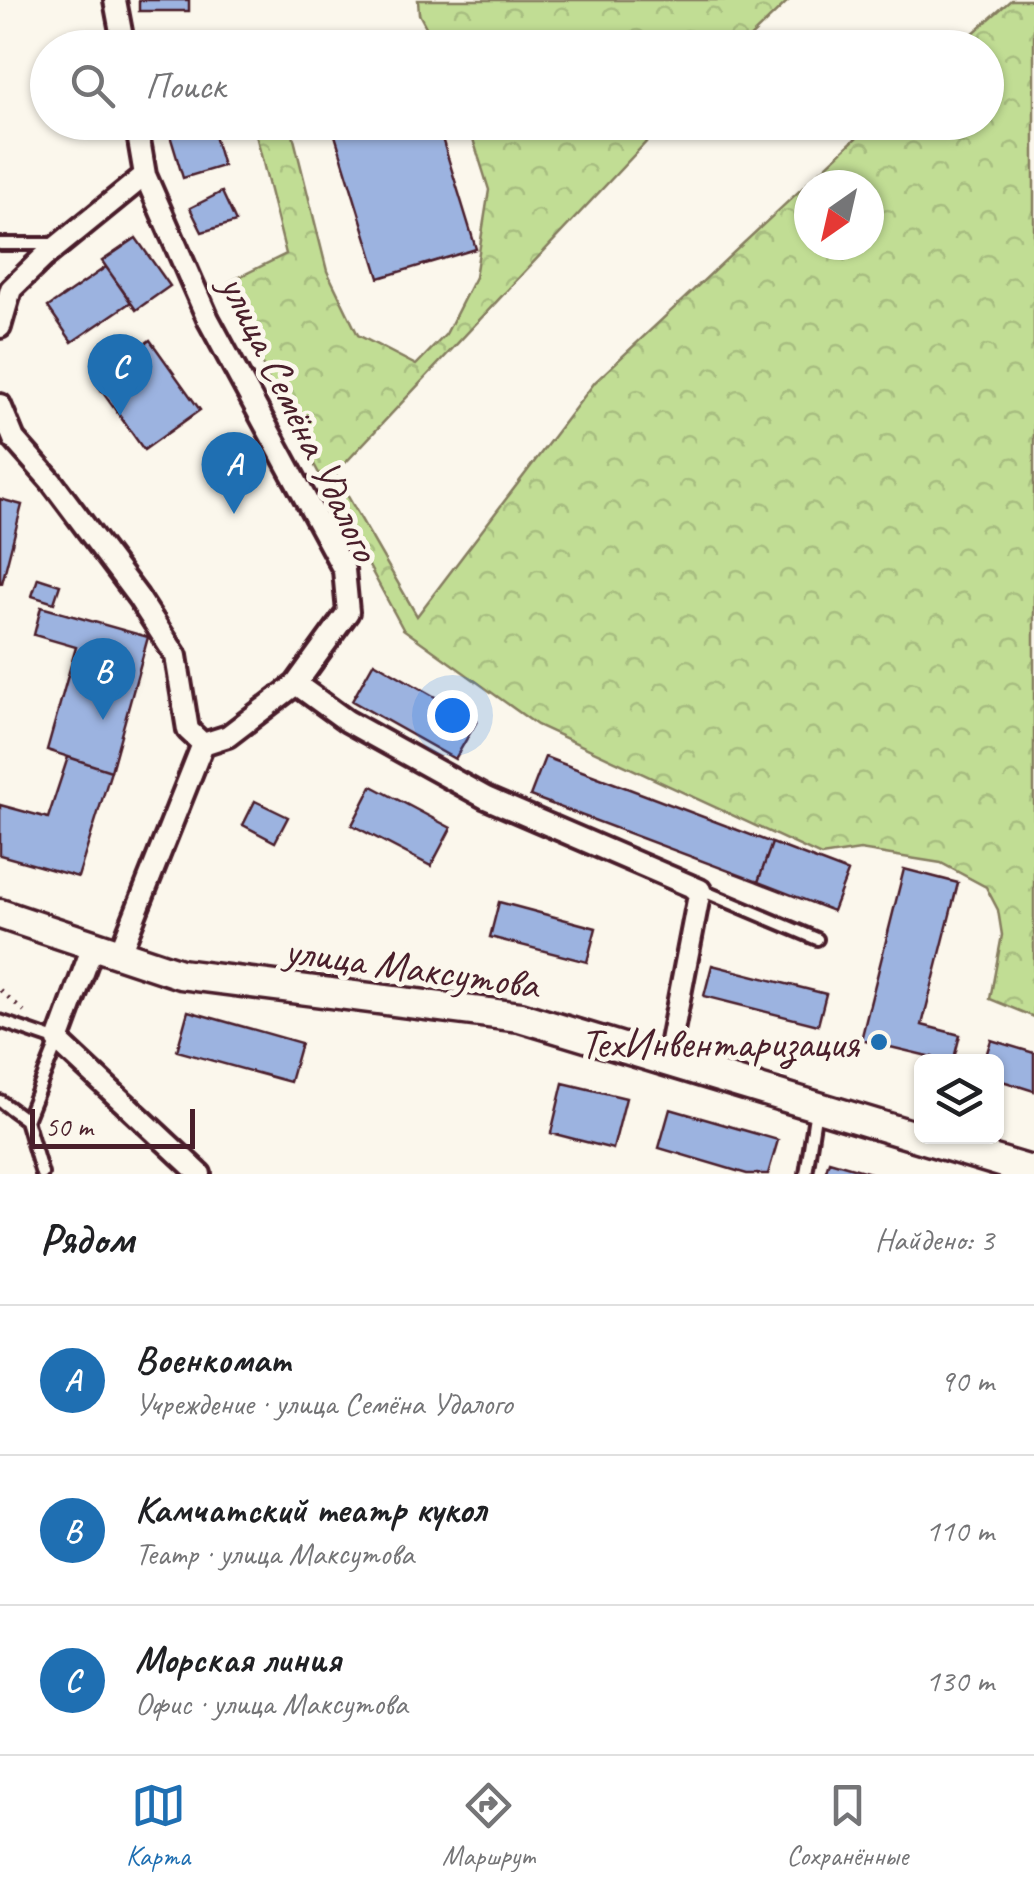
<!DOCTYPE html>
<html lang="ru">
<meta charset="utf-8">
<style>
body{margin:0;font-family:Caveat,sans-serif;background:#f2f2f2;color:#202124}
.controls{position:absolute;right:30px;bottom:30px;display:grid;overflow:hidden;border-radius:15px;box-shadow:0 2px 8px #0004}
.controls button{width:90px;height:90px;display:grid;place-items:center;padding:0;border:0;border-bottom:2px solid #e0e0e0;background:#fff;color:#202124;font:50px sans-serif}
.compass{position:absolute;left:794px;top:170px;width:90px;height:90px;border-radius:50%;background:#fff;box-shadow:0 2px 8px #0004;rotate:214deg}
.scale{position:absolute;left:30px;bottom:25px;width:165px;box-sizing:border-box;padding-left:10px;border:5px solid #4a1f2b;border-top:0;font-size:28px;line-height:35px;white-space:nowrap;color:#4a1f2b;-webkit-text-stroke:8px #fbf7ec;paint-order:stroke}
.you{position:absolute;left:452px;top:715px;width:35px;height:35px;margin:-25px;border:8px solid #fff;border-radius:50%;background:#1a73e8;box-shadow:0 0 0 15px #1a73e833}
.badge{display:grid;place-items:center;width:65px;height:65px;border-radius:50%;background:#1f6fb2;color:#fff;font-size:32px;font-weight:700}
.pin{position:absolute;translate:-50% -82px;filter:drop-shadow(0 2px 5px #0008)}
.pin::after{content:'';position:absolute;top:52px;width:35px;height:30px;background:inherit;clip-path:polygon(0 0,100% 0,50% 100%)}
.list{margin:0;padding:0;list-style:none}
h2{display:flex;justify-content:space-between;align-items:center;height:130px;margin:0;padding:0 40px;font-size:42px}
h2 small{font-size:32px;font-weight:400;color:#757577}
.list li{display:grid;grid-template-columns:65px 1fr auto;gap:30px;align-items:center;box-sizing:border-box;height:150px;padding:0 40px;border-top:2px solid #e0e0e0}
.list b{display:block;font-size:38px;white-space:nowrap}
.list p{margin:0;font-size:32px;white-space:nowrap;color:#757577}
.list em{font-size:32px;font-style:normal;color:#757577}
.icon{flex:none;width:55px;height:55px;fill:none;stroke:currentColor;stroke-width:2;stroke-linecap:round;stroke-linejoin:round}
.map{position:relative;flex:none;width:1034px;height:1174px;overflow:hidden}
.search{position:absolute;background:#fff;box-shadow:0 2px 8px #0004;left:30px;right:30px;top:30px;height:110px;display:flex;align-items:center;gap:25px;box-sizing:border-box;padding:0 35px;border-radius:55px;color:#757577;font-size:38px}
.sheet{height:580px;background:#fff}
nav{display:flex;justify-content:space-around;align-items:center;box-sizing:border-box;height:140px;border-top:2px solid #e0e0e0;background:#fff;font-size:28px;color:#757577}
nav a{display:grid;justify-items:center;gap:5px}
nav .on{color:#1f6fb2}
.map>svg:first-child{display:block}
.forest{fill:url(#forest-crowns);stroke:#867e60;stroke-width:2.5;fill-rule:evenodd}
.building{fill:#9cb3e0;stroke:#4a1f2b;stroke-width:2.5}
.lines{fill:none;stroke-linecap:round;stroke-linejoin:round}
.lane-casing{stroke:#4a1f2b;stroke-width:18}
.street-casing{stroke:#4a1f2b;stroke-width:28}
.secondary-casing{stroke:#4a1f2b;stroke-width:35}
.path{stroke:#4a1f2b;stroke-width:4;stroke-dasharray:2.5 8;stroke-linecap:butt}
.lane{stroke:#fbf7ec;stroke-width:10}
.street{stroke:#fbf7ec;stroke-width:20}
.secondary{stroke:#fbf7ec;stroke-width:28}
.poi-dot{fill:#1f6fb2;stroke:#fbf7ec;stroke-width:4}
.labels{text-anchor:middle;stroke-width:10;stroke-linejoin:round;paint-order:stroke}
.street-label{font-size:42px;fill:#4a1f2b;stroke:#fbf7ec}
.poi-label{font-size:42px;fill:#4a1f2b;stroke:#fbf7ec;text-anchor:end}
</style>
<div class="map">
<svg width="1034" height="1174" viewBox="0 0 1034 1174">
<defs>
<pattern id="forest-crowns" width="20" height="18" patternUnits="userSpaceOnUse" patternTransform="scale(2.5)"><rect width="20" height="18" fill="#c1dd94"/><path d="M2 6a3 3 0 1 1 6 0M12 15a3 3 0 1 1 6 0" fill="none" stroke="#a7bd80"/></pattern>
</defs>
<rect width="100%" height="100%" fill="#fbf7ec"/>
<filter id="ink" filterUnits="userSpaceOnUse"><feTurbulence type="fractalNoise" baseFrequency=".01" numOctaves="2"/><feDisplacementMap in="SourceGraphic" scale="20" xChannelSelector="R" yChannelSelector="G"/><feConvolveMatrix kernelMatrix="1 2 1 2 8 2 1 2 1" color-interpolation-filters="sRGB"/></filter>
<g filter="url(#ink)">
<!-- forest -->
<path class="forest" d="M418,0h371l-50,48 -302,-1 -18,-33z
M1011,0h23v1017l-44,-18 12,-64 -4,-25 -12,-23 -45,-24 -81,-13 -39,6 -284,-131 -134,-96 -134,-248 -40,-99 57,-28 -33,-131h37l37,148 31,64 58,30 30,-31 29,-57 14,-87 -21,-67h196l-329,351 82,142 178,-234 277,-259 114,-1v-74l-29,-1zM869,185v60h-60v-60z"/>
<!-- building -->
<path class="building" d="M139,0h50v11h-50z
M410,34l4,14h-47z
M166,122h44l13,44 -40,12z
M331,122h106l39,127 -97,29z
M222,192l14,30 -34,10 -12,-24z
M136,238l34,48 -34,24 -34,-49z
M106,267l25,35 -59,40 -24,-35z
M150,340l50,70 -56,40 -50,-70z
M0,499l22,6 -20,78h-2z
M38,578l22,7 -6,18 -22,-7z
M41,607l107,30 -37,134 -64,-21 29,-103 -42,-12z
M374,662l103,59 -22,38 -103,-58z
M68,757l43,14 -33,106 -78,-22v-50l48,13z
M545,757l227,86 -14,39 -228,-86z
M372,786l79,42 -20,38 -79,-41z
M255,801l33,16 -13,25 -32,-17z
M772,843l76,29 -15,39 -75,-29z
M904,869l54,14 -36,142 38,10 -7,27 -92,-22z
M499,902l97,26 -9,34 -97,-25z
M712,965l114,29 -8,31 -114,-29z
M188,1011l113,32 -11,39 -113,-31z
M991,1040l43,13v38l-38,-12v-17h-12z
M563,1083l63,15 -13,51 -62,-16z
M670,1109l108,31 -10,34h-21l-88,-26z
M829,1161l45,13h-49z"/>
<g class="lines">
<!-- lane casing -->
<g class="lane-casing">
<path id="lane" d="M0,244h54
M701,890l116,49
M0,1021l58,20 -32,79
M0,1101l26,19 16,54
M806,1174l10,-65"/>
</g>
<!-- street casing -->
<g class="street-casing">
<path id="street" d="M115,0l9,48
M0,327l11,-38 32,-31 102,-83
M0,405l14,34 37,42 87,116 38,59 12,74 15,14
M296,684l51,37 139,77 214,92 -33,172
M93,946l-35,95 142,133
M119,955l84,-211 25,-8 68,-52 52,-72 -4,-42 -136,-251 -63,-144 -9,-53"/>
</g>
<!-- secondary casing -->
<g class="secondary-casing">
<path id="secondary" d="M0,914l180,60 340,43 514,155"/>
</g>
<!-- path -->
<path class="path" d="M0,990l24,22"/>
<!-- lane -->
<use href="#lane" class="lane"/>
<!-- street -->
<use href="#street" class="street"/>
<!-- secondary -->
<use href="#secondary" class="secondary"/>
</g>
</g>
<!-- markers -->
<circle class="poi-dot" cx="879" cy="1042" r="10"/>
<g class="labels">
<!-- street labels -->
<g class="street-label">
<text transform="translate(301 417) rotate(64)" y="15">улица Семёна Удалого</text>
<text transform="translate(412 966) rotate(8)" y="15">улица Максутова</text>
</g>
<!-- poi labels -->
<g class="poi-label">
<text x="859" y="1057">ТехИнвентаризация</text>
</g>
</g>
</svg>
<div class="controls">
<button><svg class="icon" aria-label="layers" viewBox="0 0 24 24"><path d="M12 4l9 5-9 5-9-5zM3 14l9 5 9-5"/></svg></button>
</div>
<svg class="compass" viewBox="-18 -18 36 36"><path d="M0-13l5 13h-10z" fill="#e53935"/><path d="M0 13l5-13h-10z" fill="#757577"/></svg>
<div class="scale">50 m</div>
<div class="you"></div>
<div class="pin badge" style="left:234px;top:514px">A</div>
<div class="pin badge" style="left:103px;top:720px">B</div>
<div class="pin badge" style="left:120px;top:416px">C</div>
<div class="search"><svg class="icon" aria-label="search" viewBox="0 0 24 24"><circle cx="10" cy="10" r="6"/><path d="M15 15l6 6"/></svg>Поиск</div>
</div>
<section class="sheet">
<h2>Рядом<small>Найдено: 3</small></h2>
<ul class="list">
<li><span class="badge">A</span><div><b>Военкомат</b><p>Учреждение · улица Семёна Удалого</p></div><em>90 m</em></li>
<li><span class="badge">B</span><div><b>Камчатский театр кукол</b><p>Театр · улица Максутова</p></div><em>110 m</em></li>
<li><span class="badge">C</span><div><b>Морская линия</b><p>Офис · улица Максутова</p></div><em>130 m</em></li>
</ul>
</section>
<nav>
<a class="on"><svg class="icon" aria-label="map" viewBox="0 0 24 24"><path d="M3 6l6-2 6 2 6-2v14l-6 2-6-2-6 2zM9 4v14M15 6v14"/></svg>Карта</a>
<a><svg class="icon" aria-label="directions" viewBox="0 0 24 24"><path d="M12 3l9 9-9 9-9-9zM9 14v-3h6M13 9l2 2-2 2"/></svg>Маршрут</a>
<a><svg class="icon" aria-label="saved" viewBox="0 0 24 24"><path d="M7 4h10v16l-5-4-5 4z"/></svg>Сохранённые</a>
</nav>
